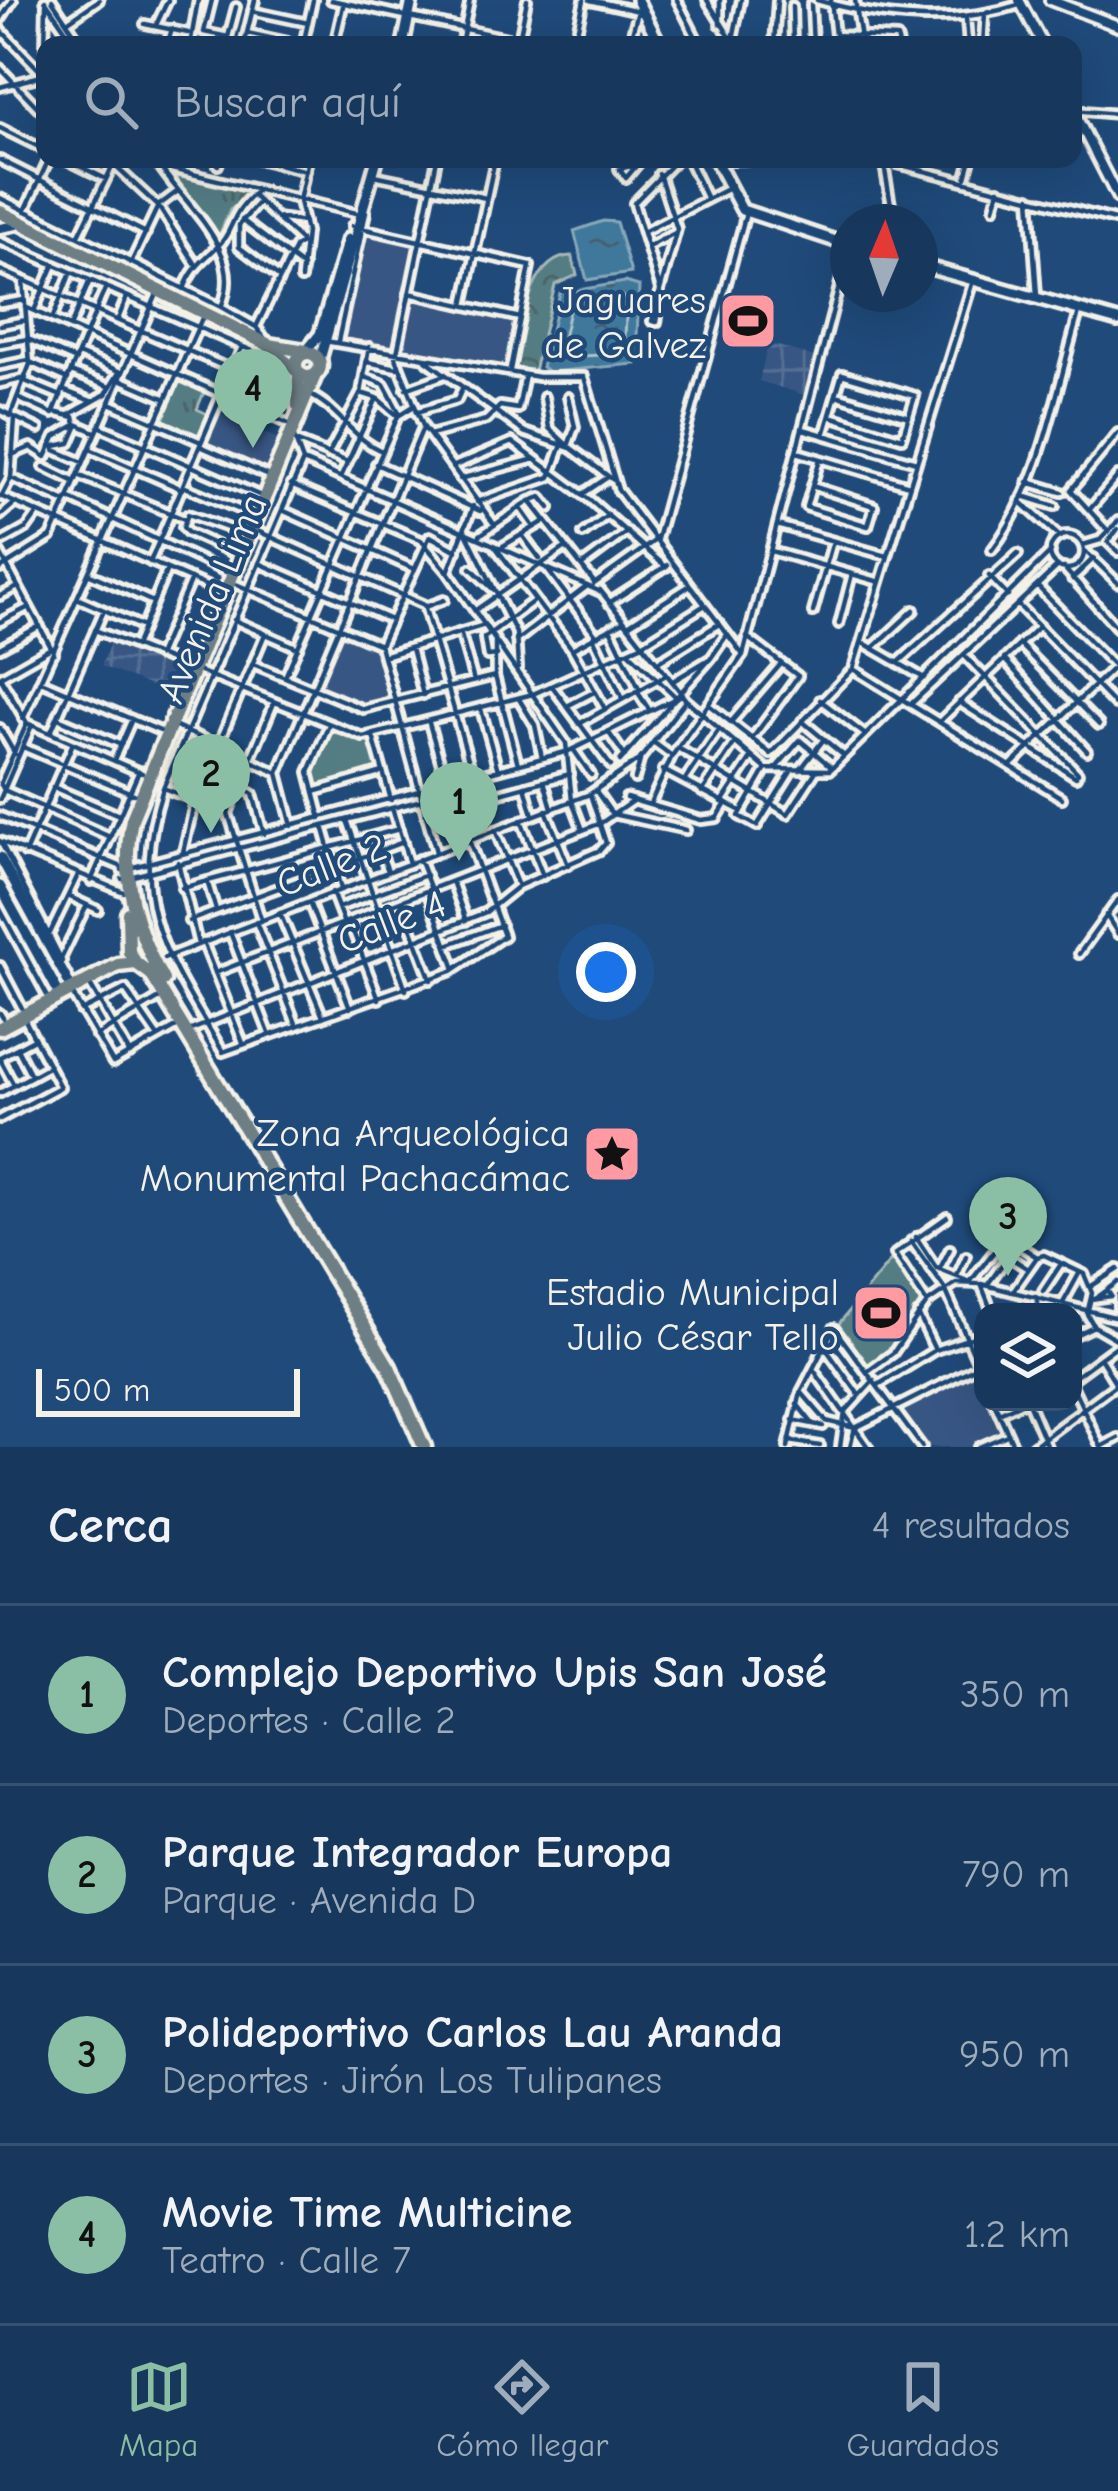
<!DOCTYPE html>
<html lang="es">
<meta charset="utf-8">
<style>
body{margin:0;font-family:"Comic Neue",sans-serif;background:#203f62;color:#f1f3f6}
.controls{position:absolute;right:36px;bottom:36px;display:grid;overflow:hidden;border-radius:24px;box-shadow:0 12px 48px #0002}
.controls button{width:108px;height:108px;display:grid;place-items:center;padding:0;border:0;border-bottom:3px solid #365272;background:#17385c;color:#f1f3f6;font:60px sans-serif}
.compass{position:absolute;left:830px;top:204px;width:108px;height:108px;border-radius:50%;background:#17385c;box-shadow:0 12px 48px #0002;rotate:2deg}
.scale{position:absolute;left:36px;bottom:30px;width:264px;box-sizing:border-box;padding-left:12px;border:6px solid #f4f1e8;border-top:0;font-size:33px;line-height:42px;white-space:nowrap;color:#f4f1e8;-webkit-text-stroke:9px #1f4a7a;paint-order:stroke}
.you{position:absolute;left:606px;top:972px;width:42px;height:42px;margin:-30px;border:9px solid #fff;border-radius:50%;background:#1a73e8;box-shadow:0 0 0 18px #1a73e833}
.badge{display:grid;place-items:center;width:78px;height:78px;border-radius:50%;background:#8abfa5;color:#111;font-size:39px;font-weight:700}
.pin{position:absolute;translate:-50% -99px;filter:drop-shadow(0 3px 6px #0008)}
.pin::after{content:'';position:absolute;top:63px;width:42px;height:36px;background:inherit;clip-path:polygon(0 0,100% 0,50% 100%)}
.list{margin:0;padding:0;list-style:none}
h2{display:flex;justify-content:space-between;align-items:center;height:156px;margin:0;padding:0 48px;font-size:51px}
h2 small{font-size:39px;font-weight:400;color:#9eacbb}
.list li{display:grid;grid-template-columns:78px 1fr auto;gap:36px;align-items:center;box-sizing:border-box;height:180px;padding:0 48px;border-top:3px solid #365272}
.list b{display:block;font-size:45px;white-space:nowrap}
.list p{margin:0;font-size:39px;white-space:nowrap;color:#9eacbb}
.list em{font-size:39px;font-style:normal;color:#9eacbb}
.icon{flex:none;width:66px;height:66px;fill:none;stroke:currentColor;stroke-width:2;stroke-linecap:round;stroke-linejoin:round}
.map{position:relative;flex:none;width:1118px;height:1447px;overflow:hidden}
.search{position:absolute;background:#17385c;box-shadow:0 12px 48px #0002;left:36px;right:36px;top:36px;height:132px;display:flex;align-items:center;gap:30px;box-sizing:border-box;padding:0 42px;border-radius:24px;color:#9eacbb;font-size:45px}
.sheet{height:876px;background:#17385c}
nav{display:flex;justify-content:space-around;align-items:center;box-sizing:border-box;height:168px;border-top:3px solid #365272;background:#17385c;font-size:33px;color:#9eacbb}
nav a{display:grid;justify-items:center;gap:6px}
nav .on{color:#8abfa5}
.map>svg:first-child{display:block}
.built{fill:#375784}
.industrial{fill:url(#industrial-grid)}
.grass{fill:#537c83;stroke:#a4b6b6;stroke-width:3}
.forest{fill:url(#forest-crowns);stroke:#a4b6b6;stroke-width:3}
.park{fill:url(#park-tufts);stroke:#a4b6b6;stroke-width:3}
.water{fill:url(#water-ripples);stroke:#88a8ba;stroke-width:3}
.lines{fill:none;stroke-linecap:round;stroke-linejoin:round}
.shore{stroke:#acc1c9;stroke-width:3}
.minor-casing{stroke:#f4f1e8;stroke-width:14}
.tertiary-casing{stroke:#f4f1e8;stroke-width:16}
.secondary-casing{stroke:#f4f1e8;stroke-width:18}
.primary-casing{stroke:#f4f1e8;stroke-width:21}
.minor{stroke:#1f4a7a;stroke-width:4.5}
.tertiary{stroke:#1f4a7a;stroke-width:8}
.secondary{stroke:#1f4a7a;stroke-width:9}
.primary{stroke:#6d7e84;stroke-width:12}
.labels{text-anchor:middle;stroke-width:9;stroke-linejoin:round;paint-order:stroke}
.poi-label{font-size:39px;fill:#f4f1e8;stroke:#1f4a7a;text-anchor:end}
.street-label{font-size:39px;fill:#f4f1e8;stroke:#1f4a7a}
</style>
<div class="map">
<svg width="1118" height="1447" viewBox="0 0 1118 1447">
<defs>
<pattern id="industrial-grid" width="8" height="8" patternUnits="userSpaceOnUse" patternTransform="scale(3)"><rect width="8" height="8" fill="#375784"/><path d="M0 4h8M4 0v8" fill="none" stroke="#557095"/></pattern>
<pattern id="forest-crowns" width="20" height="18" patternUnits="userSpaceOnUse" patternTransform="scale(3)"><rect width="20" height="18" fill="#537c83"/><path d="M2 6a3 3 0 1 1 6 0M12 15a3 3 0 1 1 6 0" fill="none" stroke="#4e6568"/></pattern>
<pattern id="park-tufts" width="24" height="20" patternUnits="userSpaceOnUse" patternTransform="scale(3)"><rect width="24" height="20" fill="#537c83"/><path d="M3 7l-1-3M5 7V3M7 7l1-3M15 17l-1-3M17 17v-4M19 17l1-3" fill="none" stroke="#4e6568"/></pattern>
<pattern id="water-ripples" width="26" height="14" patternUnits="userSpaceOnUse" patternTransform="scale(3)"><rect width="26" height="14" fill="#40789b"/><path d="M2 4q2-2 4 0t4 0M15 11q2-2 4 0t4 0" fill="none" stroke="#446070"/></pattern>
</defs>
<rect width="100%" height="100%" fill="#1f4a7a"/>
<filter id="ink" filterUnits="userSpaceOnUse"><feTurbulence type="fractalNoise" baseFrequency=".00833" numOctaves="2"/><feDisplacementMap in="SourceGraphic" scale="24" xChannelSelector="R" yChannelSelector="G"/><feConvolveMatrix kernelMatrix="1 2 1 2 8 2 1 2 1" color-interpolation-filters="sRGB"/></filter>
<g filter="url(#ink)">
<!-- built -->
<path class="built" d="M367,233l46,10 -20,103 -50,-9z
M415,298l99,22 -10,48 -104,-19 9,-46z
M220,413l58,26 -12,32 -59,-27z
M341,635l34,14 13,52 -27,5 -43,-17z
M977,1372l6,30h7l14,33 -28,12h-53l-25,-38z"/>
<!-- industrial -->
<path class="industrial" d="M768,343l50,15 -10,38 -49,-15z
M111,640l70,28 -11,26 -69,-28z"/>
<!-- grass -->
<path class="grass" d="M334,732l39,10 7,29 -65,17 -4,-16 16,-38z
M894,1256l30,45 -33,51 -26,15 -28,-41z"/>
<!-- forest -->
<path class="forest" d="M572,256l5,19 -22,10 -21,86 -21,-3c8,-36 15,-112 59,-112z"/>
<!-- park -->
<path class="park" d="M173,172l80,20 -23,18 -13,30 -47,-63z
M180,379l25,11 -8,19 15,7 -10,23 -41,-18z"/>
<!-- water -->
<path class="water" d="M603,221l13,1 15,51 -44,7 -13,-49z
M625,282l14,4 -3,78 -87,8 -7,-5 18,-74z"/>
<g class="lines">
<!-- shore -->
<path class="shore" d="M620,295l7,5 -3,54 -65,3 12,-56z"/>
<!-- minor casing -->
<g class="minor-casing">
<path id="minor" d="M45,0l31,45
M52,0l30,45
M212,0l-8,32 24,5 8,-30
M331,0l209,45
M590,0l53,12
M677,0l23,45
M707,0l26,42
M817,0c68,20 136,26 205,4
M831,0l4,35 62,3 2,7
M855,0l7,45
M811,5l2,40
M792,6l1,39
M252,11l56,12
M966,18l2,27
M0,20l13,-20
M67,22l32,-22
M145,24l43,9
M720,24v-24
M156,25l12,-25
M0,29l45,47
M247,33l55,12
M733,39l8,-39
M167,45l5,-16
M190,45l8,-45
M244,45l11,-45
M303,45l10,-45
M334,45l9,-39
M461,45l9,-45
M518,45l9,-45
M574,45l10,-45
M629,45l9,-34
M774,45l3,-44
M983,45l2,-32
M45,49l1,-45
M0,68l45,47
M0,87l45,-12
M1073,110l45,4
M0,128l45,22
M65,159l41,20
M149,159l10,7 197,47
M155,159c28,46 92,91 66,148
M201,159h1
M258,159l48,12
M437,159l-41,199 27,68 71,98
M688,159l18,38
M878,159l240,62
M883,159l11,63
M0,160l146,73
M716,161l43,-2
M113,164l45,42 37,57
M218,165l2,-6
M374,175l112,23
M966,177l5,-18
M626,178l-7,-9 19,-5
M626,178l16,-19
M252,195l48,45
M1030,197l7,99
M0,198l221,109 35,20 10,13
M258,203l-19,22v22l41,31
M994,208l5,-19
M25,211l24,-52
M277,218l27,4
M242,220l61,47
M352,226l178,40 -20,104
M643,232l86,-44
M79,235l37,-76
M0,241l271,118 -10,23
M648,247l27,-14
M131,263l27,-57 20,-15
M0,270l298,128
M301,279l5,-47 -7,-31 9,-42
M184,289c9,-23 19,-28 35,-44 15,-15 11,-32 38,-54
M660,289l-26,-86 43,-44
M409,293l111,25
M0,304l24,-4
M464,305l31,-146
M25,307l266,118
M34,311l19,-44
M654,315l4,1 -1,6 -5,-1z
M653,316l24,-87 -18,-55
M53,317l18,-45
M118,319l9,-22
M0,325l26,-5
M71,325l19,-45
M256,327l40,-81 9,-4
M325,341l213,36h46l34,113 125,165
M338,341l28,-129
M0,344l28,-5 48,21
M78,354l39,16
M426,360l98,72 47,16 41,31
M30,362l38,17
M368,362l29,6
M0,366l29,-6
M71,372l39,15
M365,377l19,7 16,30
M120,379l44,19
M27,382l34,14
M0,384l26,-6
M406,389l39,-14
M63,390l28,11
M361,393l16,5 21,18
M308,394c30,13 43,44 74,57
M836,395l73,22
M544,397l5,31 19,18 7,-19 -7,-30
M18,398l35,16 52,-125
M110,403l91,39
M0,410l39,19
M416,412l41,-12 5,-11
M69,415l37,-21 14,-23
M10,416l20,-52 -7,-84
M101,427l160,69
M803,429l113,33
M430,435l56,-15 14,-14 18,3 7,-34
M824,435l18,-61 73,22 -13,42 -72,-22
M294,437l9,24 -140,327c-37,116 3,167 60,264l229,-81 52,-35 -35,-96
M298,442l50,20
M200,446l69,30
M50,447l20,-4 7,-16 -3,-10 -20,-5
M90,449l92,40
M55,450l28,12
M797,452l112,33
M12,455l19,-8 15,10 9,-20 22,-13 18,8
M328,455l33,-62 8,-46
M303,461l298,131
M376,464l104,47
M44,467l31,15
M452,467l60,-25 78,58 76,67
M78,475l106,44
M341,477l36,-79
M11,478l55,24
M460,479l75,-20
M1028,482l34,10
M291,485l130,55 27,32 118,171 6,58 11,29
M183,486l69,29
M812,486l62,20 -6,20 -62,-19 14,-48
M583,494l25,-17
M0,496l220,96
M1023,496l32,10
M1,497l10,-19 4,-60
M68,498l160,75
M530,501l63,80
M530,501l11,-4 9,11
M1020,501l40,36
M477,502l73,-25 12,-32
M520,507l12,17
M1091,508l27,-32
M282,510l132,59
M0,516l14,-12
M777,525l110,31
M253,529l171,76 49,171
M1118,529l-10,13 10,10
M465,530l51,103 2,35
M1109,532l-38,-42 47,-57
M583,534l25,-19
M480,535l50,-34
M522,535l18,24
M1050 552a17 17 0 1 1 34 0a17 17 0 1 1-34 0Z
M0,543l27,-15 10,-14
M494,545l78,104 33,60
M1083,545l17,-5 18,-19
M503,546l42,-25
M992,550c50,-65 64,-162 88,-241
M1084,550l34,33
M771,551l109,31
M0,553l54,100
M236,554l-49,-22 -4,-5 5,-13 56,20
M150,562l92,-215
M259,563l132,57
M581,566l46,-34
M471,568l22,21
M1064,568l54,61
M0,569l51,-32 106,-243
M547,569l50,67
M448,572l25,-66
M90,574l61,27
M989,576l19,20
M1072,579l22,-21
M231,582l149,63
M594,584l63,-45 89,-326
M1038,587l80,83
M600,590l82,104
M0,596l16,-8
M79,599l64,28
M609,603l59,-38
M1018,605l97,100
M425,607l19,-7
M477,609l89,-62
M813,612l20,-71
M234,620l64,28
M0,622l27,-14
M839,624l13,-50
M628,625l61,-39
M610,628l29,60
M95,630l268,107 170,-43 108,-49 64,-40
M461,635l13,46
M593,637l30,62
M747,637l51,39 -46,63
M516,641l70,-54
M495,642v34l23,88
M862,642l62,36
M1019,644l80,81
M380,645l56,207
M380,645l50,-109 27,15
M135,647l32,-78
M874,647l40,-37
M0,648l40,-22
M411,648l12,47
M572,649l52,-28
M628,651l48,46
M497,655l-10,1 -3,-18 51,-38
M964,655l114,118
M158,656l33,-77
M383,656l102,-31
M1004,659l83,92
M658,662l61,-38
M898,663l120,-109
M253,664l110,45 132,-33
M853,669l209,129
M0,677l27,46 115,50
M0,677l51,-29
M285,677l113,-261 16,-10
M41,681l119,50
M673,681l38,-23 16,-23
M552,686l59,80
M637,691l13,20
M519,699l16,26 7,33
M686,700l80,69 64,1 221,-218
M820,700l43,33
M959,702l117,75
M911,704l147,-138
M709,705l62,49 82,-85 119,-385
M567,706l27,-14
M481,709l17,61
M23,719l180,-403
M60,719l61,26
M802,721l41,34
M731,722l50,-58
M939,722l100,-96
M429,723l18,62
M579,724l87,-49
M174,726l104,47 14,53
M0,728l15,26
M51,732l53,-122
M609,733l16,23
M373,736l18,64
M653,742l19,14
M23,747l111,47
M678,748l110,66 28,-43
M573,749l18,26
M115,758l17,-39
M620,761l91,-103
M1010,766l108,-103
M766,769l-27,47 18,10 35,-56
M775,769l25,-29 30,26
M663,770l78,41
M800,770l24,-31
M278,773l144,-343
M635,779l5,-18
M544,781l8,27
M684,781l34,-50
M0,783l4,7 106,47
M0,784l27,-61
M239,786l14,8 11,40
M525,786l8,29
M53,787l66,28
M163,788l65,25 33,106
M596,791l16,23 74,16
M314,792l69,-20
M702,792l32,-48
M497,794l73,-20
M626,798l75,22 16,-2 8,-13
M0,799l32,-74
M722,802l30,-45
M650,804l22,-48 71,-101 105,-403
M392,808l17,55
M546,810l22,55
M228,813l46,-110
M426,813l20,-5 11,37
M0,816l122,51
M321,819l-12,-47 19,-45
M347,820l59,170
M521,820l22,56
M323,826l18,63
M495,830l23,56
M0,841l62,120
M2,842l122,50
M380,850l8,21
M183,852l12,-52 70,-166
M25,853l48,-110
M419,859l11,28
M178,862l20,82
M122,870l447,-119 113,-56
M122,879l300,-79
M91,881l48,-110
M207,881l9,29
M452,881l14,40
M182,888l217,-59
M427,891l28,78
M332,892l11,29
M70,897l28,13
M401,901l30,79
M309,902l41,106
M338,908l88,-33
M0,909l49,90
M280,913l43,104
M1106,915l12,19
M189,921l214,-79
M349,921l30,78
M256,922l41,104
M230,932l39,101
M49,935l29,-60
M203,942l40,101
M447,945l54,-20
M1079,954l39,-54
M164,958l426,-164 50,-35 46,-59 -4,-5
M61,959l26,-54
M0,966l22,42
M215,973l386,-150 33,-23
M90,985l40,69
M73,995l40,68 67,-38
M81,1011l44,-22 33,48
M0,1013l3,5
M191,1030l295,-118 32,-26 82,-36 6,-7 -16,-49
M96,1036l67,-40
M17,1048l14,27
M0,1057l32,-17
M0,1059l14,26
M0,1093l48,-26
M0,1119l60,-32 -35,-67
M916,1237l21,32 33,13 33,-42
M911,1241l34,48 38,86
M1008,1256l20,13
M939,1270l11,-21
M957,1276l9,-20
M981,1284l11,28
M988,1284l29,-40 20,13 7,-2 40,19 8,19 -5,21 7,12 24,14
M1090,1287l28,-18
M1013,1291l24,-34
M1043,1291l18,-27
M1118,1295v13
M1099,1296l19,-14
M1036,1297l4,15
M1091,1299l20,-3 -4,-6
M927,1303l-32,-49 52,-37
M1063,1303l17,-31
M918,1314l17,36
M1073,1336l21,-10
M824,1346l35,49
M1102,1361l16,26
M813,1369l55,78
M868,1371l25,-18 34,-50 29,-20 25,1 137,34
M1073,1378l45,-33
M878,1385l57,-35 48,-16
M1073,1387l28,60 17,-9
M802,1393l24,28 29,7
M994,1402l20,45
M1028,1402l19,45
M797,1404l15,19
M999,1413l24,-11
M793,1420l30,6
M855,1428l123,-62
M790,1441l30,5
M788,1447l13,-55 33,-64 88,119
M840,1447l5,-35 29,-32
M850,1447l5,-19
M979,1447l28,-12
M1032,1447l86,-64"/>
</g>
<!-- tertiary casing -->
<g class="tertiary-casing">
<path id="tertiary" d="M1019,0l24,45
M1050,0l68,26
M1073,110l45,88
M0,228l16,-3"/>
</g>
<!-- secondary casing -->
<g class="secondary-casing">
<path id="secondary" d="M637,0l23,45
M403,45l9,-45
M715,159l27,51 106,35
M920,265l198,56
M307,350l13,-16 28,-95
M319,363l58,-204
M0,857l72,132
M0,886l60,109"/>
</g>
<!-- primary casing -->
<g class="primary-casing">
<path id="primary" d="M0,212l269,133 37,6
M270,349l28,23
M296 365a12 12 0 1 1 24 0a12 12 0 1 1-24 0Z
M298,406l1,-32
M128,913l1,39 7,11
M163,980c-28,-51 -43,-103 -31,-161l183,-444
M0,1028l118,-63 18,-2 15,11 238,393 35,80"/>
</g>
<!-- minor -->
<use href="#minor" class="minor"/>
<!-- tertiary -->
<use href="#tertiary" class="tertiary"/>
<!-- secondary -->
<use href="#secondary" class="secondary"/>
<!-- primary -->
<use href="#primary" class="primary"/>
</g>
</g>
<!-- icons -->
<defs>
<g id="stadium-square" transform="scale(3)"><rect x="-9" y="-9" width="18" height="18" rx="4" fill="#ff9aa2" stroke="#1f4a7a"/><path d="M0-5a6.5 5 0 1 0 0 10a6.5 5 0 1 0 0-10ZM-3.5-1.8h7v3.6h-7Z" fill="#111"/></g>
<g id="sight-square" transform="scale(3)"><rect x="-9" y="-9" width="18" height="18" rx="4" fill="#ff9aa2" stroke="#1f4a7a"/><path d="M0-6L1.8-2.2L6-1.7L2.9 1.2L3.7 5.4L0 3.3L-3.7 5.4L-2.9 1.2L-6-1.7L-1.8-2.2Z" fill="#111"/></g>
</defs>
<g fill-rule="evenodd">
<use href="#stadium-square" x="748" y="321"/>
<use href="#sight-square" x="612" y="1154"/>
<use href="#stadium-square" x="881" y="1313"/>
</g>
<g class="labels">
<!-- poi labels -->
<g class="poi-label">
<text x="706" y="313">Jaguares<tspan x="706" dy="45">de Galvez</tspan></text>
<text x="570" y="1146">Zona Arqueológica<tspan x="570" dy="45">Monumental Pachacámac</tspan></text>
<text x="839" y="1305">Estadio Municipal<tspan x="839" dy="45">Julio César Tello</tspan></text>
</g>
<!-- street labels -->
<g class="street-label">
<text transform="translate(211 598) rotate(-67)" y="14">Avenida Lima</text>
<text transform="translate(331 864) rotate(-21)" y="14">Calle 2</text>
<text transform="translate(391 921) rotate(-21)" y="14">Calle 4</text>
</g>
</g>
</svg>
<div class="controls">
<button><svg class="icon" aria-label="layers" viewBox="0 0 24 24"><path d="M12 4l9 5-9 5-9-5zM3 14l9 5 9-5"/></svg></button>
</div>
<svg class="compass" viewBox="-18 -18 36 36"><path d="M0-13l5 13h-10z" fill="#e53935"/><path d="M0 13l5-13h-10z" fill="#9eacbb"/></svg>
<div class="scale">500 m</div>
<div class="you"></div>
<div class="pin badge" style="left:459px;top:861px">1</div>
<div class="pin badge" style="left:211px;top:833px">2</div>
<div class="pin badge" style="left:1008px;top:1276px">3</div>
<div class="pin badge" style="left:253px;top:448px">4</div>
<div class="search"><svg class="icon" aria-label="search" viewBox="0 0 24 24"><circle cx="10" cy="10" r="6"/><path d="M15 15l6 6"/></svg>Buscar aquí</div>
</div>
<section class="sheet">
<h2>Cerca<small>4 resultados</small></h2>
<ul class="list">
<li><span class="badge">1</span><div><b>Complejo Deportivo Upis San José</b><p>Deportes · Calle 2</p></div><em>350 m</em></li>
<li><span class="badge">2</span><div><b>Parque Integrador Europa</b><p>Parque · Avenida D</p></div><em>790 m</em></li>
<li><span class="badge">3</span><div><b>Polideportivo Carlos Lau Aranda</b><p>Deportes · Jirón Los Tulipanes</p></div><em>950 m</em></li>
<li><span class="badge">4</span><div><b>Movie Time Multicine</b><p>Teatro · Calle 7</p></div><em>1.2 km</em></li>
</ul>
</section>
<nav>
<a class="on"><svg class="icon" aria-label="map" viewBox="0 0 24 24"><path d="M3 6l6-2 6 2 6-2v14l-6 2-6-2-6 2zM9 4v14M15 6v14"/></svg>Mapa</a>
<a><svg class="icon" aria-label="directions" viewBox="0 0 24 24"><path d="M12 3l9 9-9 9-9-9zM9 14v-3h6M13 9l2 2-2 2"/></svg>Cómo llegar</a>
<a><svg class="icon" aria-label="saved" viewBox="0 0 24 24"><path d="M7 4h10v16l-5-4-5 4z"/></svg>Guardados</a>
</nav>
